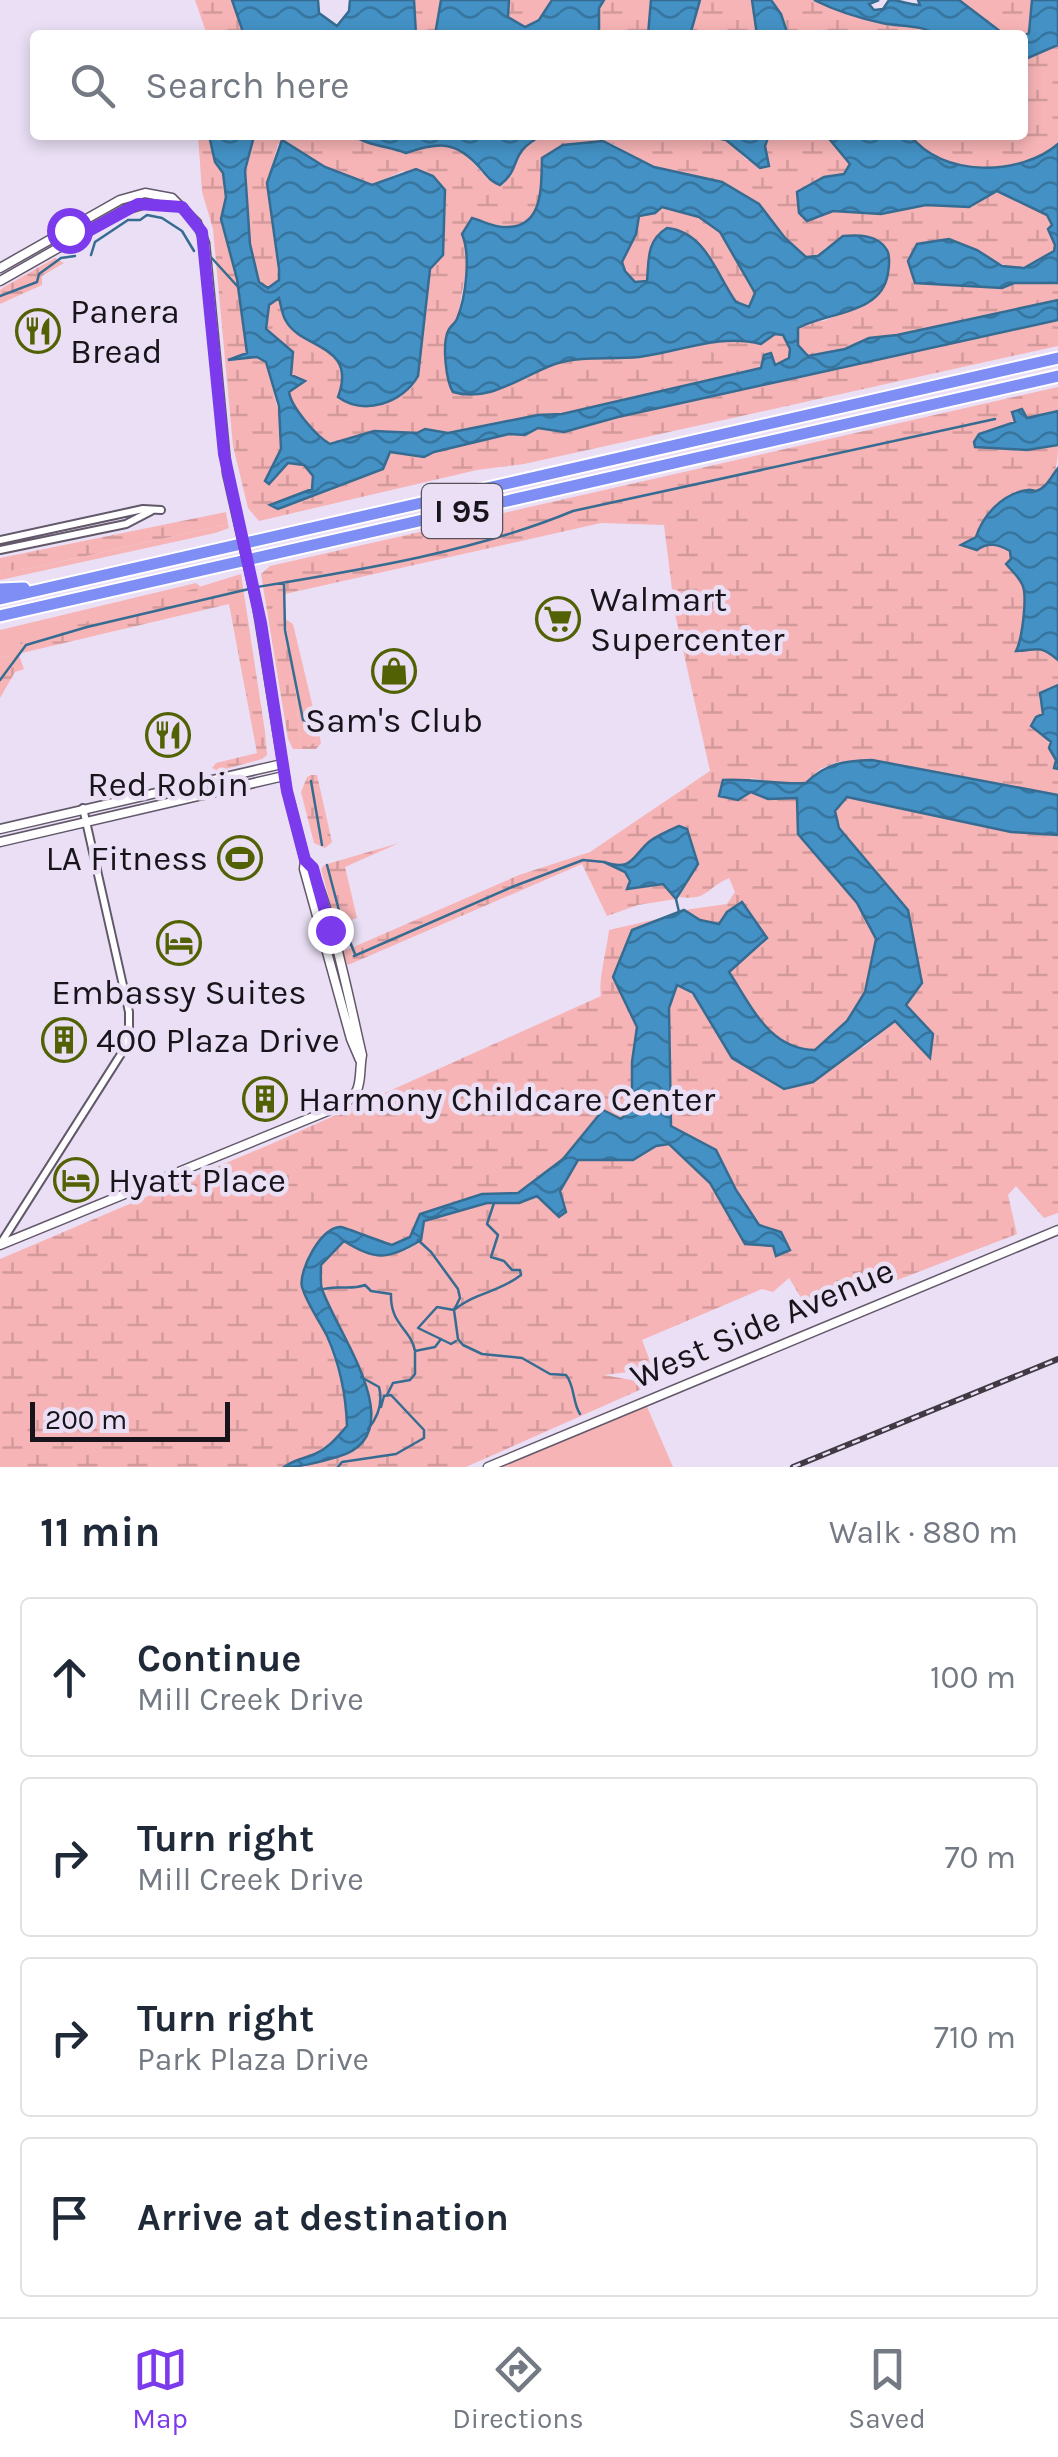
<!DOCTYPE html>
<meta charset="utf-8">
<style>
body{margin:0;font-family:Karla,sans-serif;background:#f2f2f3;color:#1f2937}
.scale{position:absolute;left:30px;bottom:25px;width:200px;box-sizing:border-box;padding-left:10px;border:5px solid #18141b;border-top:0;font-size:28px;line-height:35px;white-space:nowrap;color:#18141b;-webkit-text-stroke:8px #eadff4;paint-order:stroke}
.stop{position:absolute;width:30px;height:30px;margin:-22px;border:8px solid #7c3aed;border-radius:50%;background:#fff}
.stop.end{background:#7c3aed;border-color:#fff;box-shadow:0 2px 10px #0008}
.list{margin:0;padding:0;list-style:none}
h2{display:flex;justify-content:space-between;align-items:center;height:130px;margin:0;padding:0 40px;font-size:42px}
h2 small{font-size:32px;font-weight:400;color:#747a83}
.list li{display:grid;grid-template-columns:65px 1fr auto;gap:30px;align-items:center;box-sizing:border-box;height:160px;margin:0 20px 20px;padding:0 20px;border:2px solid #e0e1e3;border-radius:10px}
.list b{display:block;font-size:38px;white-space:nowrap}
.list p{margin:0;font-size:32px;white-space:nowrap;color:#747a83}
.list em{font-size:32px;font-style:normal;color:#747a83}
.icon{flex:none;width:55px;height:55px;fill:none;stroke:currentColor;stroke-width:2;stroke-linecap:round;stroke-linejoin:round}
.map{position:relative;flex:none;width:1058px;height:1467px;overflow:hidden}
.search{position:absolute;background:#fff;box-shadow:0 5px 15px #0003;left:30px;right:30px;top:30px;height:110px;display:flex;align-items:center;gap:25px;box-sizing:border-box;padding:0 35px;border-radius:10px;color:#747a83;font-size:38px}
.sheet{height:850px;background:#fff}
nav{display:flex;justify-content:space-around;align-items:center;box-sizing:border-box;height:140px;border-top:2px solid #e0e1e3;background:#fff;font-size:28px;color:#747a83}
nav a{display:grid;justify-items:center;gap:5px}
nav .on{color:#7c3aed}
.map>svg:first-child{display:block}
.green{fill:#f7b4b6}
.wetland{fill:url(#wetland-marsh)}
.water{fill:url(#water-waves);stroke:#366c92;stroke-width:2.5;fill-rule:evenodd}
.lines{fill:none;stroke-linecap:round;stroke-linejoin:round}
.stream{stroke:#366c92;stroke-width:2.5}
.minor-casing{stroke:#62586a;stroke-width:10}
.tertiary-casing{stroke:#62586a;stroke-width:11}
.motorway-casing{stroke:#fff;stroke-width:15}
.minor{stroke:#fff;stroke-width:6}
.tertiary{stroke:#fff;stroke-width:8}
.motorway{stroke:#7e8ef4;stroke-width:11}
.rail-casing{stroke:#403a44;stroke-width:6}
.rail{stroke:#eadff4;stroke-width:2.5;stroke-dasharray:8;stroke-linecap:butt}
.tertiary-bridge-casing{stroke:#62586a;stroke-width:11;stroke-linecap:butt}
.tertiary-bridge{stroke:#fff;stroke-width:8}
.route{stroke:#7c3aed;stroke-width:12}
.labels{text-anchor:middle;stroke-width:9;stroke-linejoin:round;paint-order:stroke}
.shield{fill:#eadff4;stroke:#57515c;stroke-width:2.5}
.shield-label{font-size:32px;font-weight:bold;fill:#18141b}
.poi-label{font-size:35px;fill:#18141b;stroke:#eadff4;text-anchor:start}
.street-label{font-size:35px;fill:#18141b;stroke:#eadff4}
</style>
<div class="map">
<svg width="1058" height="1467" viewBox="0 0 1058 1467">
<defs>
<pattern id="wetland-marsh" width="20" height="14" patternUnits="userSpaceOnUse" patternTransform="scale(2.5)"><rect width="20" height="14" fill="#f7b4b6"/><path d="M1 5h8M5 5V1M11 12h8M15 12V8" fill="none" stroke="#d39a9c"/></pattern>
<pattern id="water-waves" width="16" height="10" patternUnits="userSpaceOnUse" patternTransform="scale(2.5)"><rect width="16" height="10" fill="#4391c5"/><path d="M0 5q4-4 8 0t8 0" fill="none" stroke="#37759f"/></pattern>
</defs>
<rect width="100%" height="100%" fill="#eadff4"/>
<!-- green -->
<path class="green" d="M228,524l1,4 -14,5 -215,47v-8l28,-3z
M196,583l6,5 -181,55 -11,13 -10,2v-28z
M285,619l8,5 26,109 1,5 -12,9 -8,-3 -5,-62z
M645,1402l28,65h-185z"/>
<!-- wetland -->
<path class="wetland" d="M195,0h37l12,35h-37z
M414,0h27l-6,35h-19z
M509,0h43l-13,20 -14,7 -18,-10z
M604,0h47l-3,35h-49v-27z
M700,0h52l5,35h-67z
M771,0h43l28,13 43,11 43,5 9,6h-149l-7,-21z
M959,0h73l-3,34 -24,1 -7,-3z
M1058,45v99c-37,32 -116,34 -148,-9h113v-75z
M198,135h11l6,27 8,11 3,24 -5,22 16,60 10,75 -16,3 -1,3 27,-3 9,6c6,27 17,53 15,82 -1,14 -11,23 -12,39l19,-21 16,2 9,10 -1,13 -41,16 7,5 112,-57 34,5 10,-5 75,-18 15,1 14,-7 26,4 54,-15 440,-97v26l-534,118 -47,6 -218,51 -11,-13 -15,-62 -20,-217 -11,-37z
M250,135h103l7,5 46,13 22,-7 20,-1 15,7 27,29 21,-5c6,-23 11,-30 32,-41h160l23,5 21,20 21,-1 -3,-13 4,-11h57l24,29 -6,9 -37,12 10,34 16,-8 48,3 45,-9 42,2 29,-16 50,24 5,10 -4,4 7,16 -1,6c-37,22 -40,22 -77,-1l-28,34 53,4 12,-5h44v17l-161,35 -28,3 -24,11 -37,8 -11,-12 1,-17 14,-8 12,1 54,-25 -52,-49 -8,9 -12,1 -21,-19 -26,-34 -37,-22 -68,-15 -43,-24 -69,15c-1,14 2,36 -3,48 -11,27 -41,21 -62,13l-12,8 -3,6 6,15 -1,17 -10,56 -11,25 3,31 47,14c31,-16 66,-34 103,-35 18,0 36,2 54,-1 38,-5 70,-21 108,-11l14,-10 7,1 8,14 -1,9 -14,7 -4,-11 -7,2 -3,12 -200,46 -23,1 -90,18 -23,-4 -8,4 -43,-2 -43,13c-14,-7 -40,-37 -43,-52l12,-6 -9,-11 2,-23 -27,-23 3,-24 10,-8c2,7 3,17 6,23 16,28 73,24 53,77l89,-110 3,-18 13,-14 2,-65 -42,-19 -31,14 -47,-18 -37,-25 -10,2 -11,39 12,97 -11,8 -9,-6 -9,-38 -5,-75 8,-29z
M662,207l37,10 21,15 35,61 -5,14 -14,-4 -37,-61 -22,-13 -27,20 -3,32 -12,1 -10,-11 -3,-9 14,-28 3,-19 16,-2z
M55,258l9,5 -22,13v9l-42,19v-14l4,-3z
M1058,387v24l-31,7 -15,-6 3,10 -36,12 -5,8 1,5 52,3 31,-5c0,17 -2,42 -23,45 -3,1 -5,-1 -8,0 -24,4 -44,25 -51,47l-14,8 15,5c11,-8 21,-6 33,1l1,9 -5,4c5,7 13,13 16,20 5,9 0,58 -3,69 18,-7 25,-5 39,7v25l-19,14 5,15 -4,2 1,19c10,7 17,21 13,33l4,1v26l-186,-35 -34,2 -18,7 -14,14 -26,1 -29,-6v14l17,7 29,-1 1,36 59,69 19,36 -11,53 -18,29 -32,29c-47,-1 -63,-43 -87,-78l14,-69 -15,9 -8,12 -19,-4 -16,-10 43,-6 8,-12 -6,-14c-23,10 -21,23 -50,19l19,-33 -11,-35 -7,-3c-10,4 -24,10 -31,16 -15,13 -19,27 -42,22l18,8 4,12h34l13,15 -38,6 -31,11 -25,-52 -234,101 -6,-13 177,-77 71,-23 120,-81 -35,-157 -11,-89 -63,-2 -316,71v36l10,52 5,61 8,4 12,-9 1,5 -5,6h-23l-5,-10 -27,-165 9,-8z
M226,512l2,12 -200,45 -28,3v-14z
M241,574l24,158 2,23 -5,4 -44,12 -6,-3 4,-5 41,-10 -28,-149 -207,49 -3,2 5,14 -9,3 -15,26v-40l10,-2 11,-14z
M311,775h6l15,67 -7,6 -11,-5 -13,-51 6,-15z
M847,797l164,35 47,3v378l-14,5 -28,-32 -8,9 9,39 -195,75 -16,-3 -17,-28 -16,14 -11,-3 -120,51 11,29 -49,6 49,9 -187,83h-161l64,-33c11,-67 -49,-109 -48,-169l23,-25 63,10 14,-9 3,-20 63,-18h32l19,-7 27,16 -5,-21 18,-31h54l24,-14 13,-2 41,39 35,60 36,-11 -22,-7 -23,-35 -20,-40 -45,-24 -2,-118 9,-24c36,20 32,64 70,81l116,-18 31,-26 34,36 3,-23 -26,-29 2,-95 -69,-82 -4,-16z
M399,843l-54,24 12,51 -21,6 -15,-55 3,-4z
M666,917l-34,13 -3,77 8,20 -5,35v47l-11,10 -18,-9 -40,49 -45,34 -36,1 -67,29 -5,14 -18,8c-63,-19 -69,-32 -90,40 25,52 41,84 45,141 -10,11 -18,22 -32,28 -12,5 -20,5 -31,13h-284v-208l278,-118 323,-145c-3,-17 6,-46 8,-66z"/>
<!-- water -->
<path class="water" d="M232,0h86l1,13 18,13 12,-15 1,-11h64l2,35h-172z
M441,0h68l-1,17 17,10 14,-7 13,-20h52l-5,8v27h-164z
M651,0h49l-10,35h-42z
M752,0h19l10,14 7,21h-31z
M814,0h65l-10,4 5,6 9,-1 6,-9c12,0 19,5 31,5l-2,-5h41l46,35h-68c-16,-11 -37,-8 -55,-12 -24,-5 -46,-12 -68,-23z
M1032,0h26v45l-35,15v-24l6,-3z
M209,135h41l3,5 -8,30 5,74 9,38 9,6 11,-8v-11l-12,-86 15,-43 43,27 47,18 44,-16 17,7 12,14 -2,65 -13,14 -12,107c-15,27 -54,40 -80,21 20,-53 -37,-48 -52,-76 -4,-6 -5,-16 -7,-23l-10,7 -3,24 27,23 -2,23 14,6 -16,11c2,15 28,45 41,52l44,-13 43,2 8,-4 23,4 90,-18 24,-1 199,-46 3,-13 7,-2 4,12 14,-7 1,-9 -7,-14 -8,-1 -14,10c-42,-11 -81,8 -122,13 -29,3 -56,-2 -84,7 -34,12 -65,39 -102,28 -7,-11 -11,-47 -5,-61 2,-5 7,-7 9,-12 9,-22 14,-64 5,-85l10,-16c11,3 21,9 32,9 40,2 37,-40 38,-69l21,-13 40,-4 51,26 68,15 37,22 26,34 21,19 12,-1 25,-20c15,-1 35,-2 44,14 3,6 2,17 1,23 -6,42 -62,39 -90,55v17l10,11 37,-7 24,-11 28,-3 161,-35v20l-440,97 -54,15 -26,-4 -13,7 -16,-1 -75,18 -10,5 -34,-5 -7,17 -105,40 -8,-4 42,-16 1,-13 -9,-11 -16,-2 -19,21 -4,-3 16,-32 -2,-43 -13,-44 -9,-5 -29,3 19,-7 -10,-74 -16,-60 5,-22 -3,-24 -8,-11zM662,207l37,10 21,15 35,61 -6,14 -13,-5c-20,-28 -30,-70 -69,-74 -21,13 -18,32 -20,53l-12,1 -10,-11 -3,-9 14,-28 3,-18 16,-3z
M353,135h190c-37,19 -19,31 -43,50 -10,-4 -12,-8 -19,-16 -25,-29 -42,-27 -75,-16 -17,-7 -39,-7 -53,-18z
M703,135h66l-4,11 4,20 -9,2 -34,-28z
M826,135h84c32,43 111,41 148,9v139h-44l-12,5 -87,-5 -7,-22 9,-17 32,-5 28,11 25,16 22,2 30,-17 1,-6 -7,-16 4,-4 -5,-10 -50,-24 -28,16 -43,-2 -45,9 -48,-3 -26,10 -8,-8 -2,-21 27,-15 20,-3 6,-10z
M1022,409l5,9 31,-7v34l-31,5 -52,-3 -1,-5 5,-8 36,-12 -3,-10z
M1058,468v192c-20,-17 -21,-9 -42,-9 6,-11 12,-56 6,-67 -3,-7 -11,-14 -16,-20l5,-5 -1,-8c-12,-7 -22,-9 -33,-1l-16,-5 15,-8c7,-22 27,-44 52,-47 2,-1 5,1 8,1 11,-3 16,-16 22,-23z
M1058,685v84l-4,-1 2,-8 -7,-12 2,-6 -20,-16 5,-9 7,-3 -3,-21z
M872,760l186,35v40l-47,-3 -164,-35 -12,14 4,17 69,82 14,73 -16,22 27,29 -3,24 -35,-37 -82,61 -29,7 -52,-31 -39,-65 -16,-8 -8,23 2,118 45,24 20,40 23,35 22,7 9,18 -14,6 -3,-10 -28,-2 -35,-61 -41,-39 -13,2 -23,14h-55l-18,31 6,21 -7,5 -22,-21 -18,7h-32l-63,18 -3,19c-32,20 -46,21 -77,1l-23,24c0,8 -1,17 1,24 14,43 94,146 15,168 -18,5 -34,10 -53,10 11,-8 19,-8 31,-13 14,-6 22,-17 32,-28 -1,-31 -7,-61 -20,-90 -8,-16 -20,-32 -25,-49 -4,-16 20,-62 39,-60 6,1 40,15 51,18l18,-8 10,-23 62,-20 36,-1 45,-34 40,-49 18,9 11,-10v-47l5,-35 -24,-50 19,-47 52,-20 16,10 19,4 8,-12 15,-10 25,36 -38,34c23,35 40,77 86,78l32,-29 18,-29 11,-53 -19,-36 -59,-69 -1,-36 -29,1 -17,-7 -13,8 -19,-4 4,-16c29,-2 55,5 83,3 20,-20 38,-22 66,-23z
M679,826l8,3 11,35 -22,35 -13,-15 -36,5 3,-8 -5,-9 -21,-10c29,10 28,-6 46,-21 7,-5 20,-11 29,-15z"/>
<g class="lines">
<!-- stream -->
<path class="stream" d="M91,255l4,-13 33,-22h12l7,-5 15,3 20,13 12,20
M209,255l30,33
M0,296l37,-14 2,-8 22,-16 14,-2
M284,583l1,47 18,90 9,2
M257,587c103,-17 220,-36 316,-76l422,-92
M0,680l26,-35 61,-18 162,-38
M311,781l11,64
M327,865l14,53
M676,899l3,13
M348,937l7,17
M354,956l158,-69 71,-27 21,2
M418,1240l13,12 27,37 2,9 -6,12 4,29 5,6 19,9 40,4 28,16 16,1c9,11 6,26 14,39
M320,1290c17,-6 28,1 45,-5l6,6 20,3c-1,31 20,35 24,57l20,-4 6,-8
M456,1341l-5,3 -33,-16 19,-21 17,3c20,-17 46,-18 67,-35l-1,-5h-8l-8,-9 -13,-4 7,-22 -11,-11 7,-21
M361,1377l18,10c4,16 0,29 -11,42
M387,1395l6,-12 17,-3 5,-6v-22
M338,1467l4,-5 54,-8 28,-16v-8l-33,-35 -7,1 -3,11"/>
<!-- minor casing -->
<g class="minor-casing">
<path id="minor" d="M0,540l143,-31 18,1
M0,550l126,-26 25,-13
M1,1243l120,-189 8,-18v-24l-46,-204"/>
</g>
<!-- tertiary casing -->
<g class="tertiary-casing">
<path id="tertiary" d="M0,268l120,-68 25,-7 27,5 25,25 8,20 22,230
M0,281l125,-71 24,-7 33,4
M257,605l30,186 18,69 -1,9 47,170 9,21
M0,829l282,-65
M0,842l284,-66
M0,1245l340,-139c25,-13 18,-28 22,-51 -9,-37 -36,-174 -57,-195
M488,1467l570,-237"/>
</g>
<!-- motorway casing -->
<g class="motorway-casing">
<path id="motorway" d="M0,589l24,-1
M0,599l1058,-241
M0,616l1058,-240"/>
</g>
<!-- minor -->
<use href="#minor" class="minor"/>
<!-- tertiary -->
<use href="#tertiary" class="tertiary"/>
<!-- motorway -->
<use href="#motorway" class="motorway"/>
<!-- rail casing -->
<g class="rail-casing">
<path id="rail" d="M793,1467l265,-108"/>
</g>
<!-- rail -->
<use href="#rail" class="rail"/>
<!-- tertiary-bridge casing -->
<g class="tertiary-bridge-casing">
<path id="tertiary-bridge" d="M227,473l30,132"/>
</g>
<!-- tertiary-bridge -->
<use href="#tertiary-bridge" class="tertiary-bridge"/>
</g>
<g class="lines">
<!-- route -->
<path class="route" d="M69,230l3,10 66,-36 44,3 20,25 22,222 37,169 26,168 18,69 8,8 17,62"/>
</g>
<!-- icons -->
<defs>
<g id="restaurant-ring" transform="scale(2.25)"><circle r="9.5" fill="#eadff4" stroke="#526103" stroke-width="1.5"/><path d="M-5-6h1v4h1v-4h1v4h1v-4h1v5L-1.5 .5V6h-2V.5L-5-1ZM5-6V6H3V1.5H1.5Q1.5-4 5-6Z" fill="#526103"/></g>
<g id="supermarket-ring" transform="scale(2.25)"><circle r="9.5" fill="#eadff4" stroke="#526103" stroke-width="1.5"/><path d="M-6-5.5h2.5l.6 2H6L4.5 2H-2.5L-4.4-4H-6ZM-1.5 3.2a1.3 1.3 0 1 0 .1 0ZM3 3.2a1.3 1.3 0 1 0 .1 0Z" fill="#526103"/></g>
<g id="shop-ring" transform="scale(2.25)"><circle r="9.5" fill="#eadff4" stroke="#526103" stroke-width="1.5"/><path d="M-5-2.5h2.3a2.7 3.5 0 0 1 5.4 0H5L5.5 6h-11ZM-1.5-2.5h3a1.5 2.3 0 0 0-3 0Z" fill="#526103"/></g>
<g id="stadium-ring" transform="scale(2.25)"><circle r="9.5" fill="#eadff4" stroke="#526103" stroke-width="1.5"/><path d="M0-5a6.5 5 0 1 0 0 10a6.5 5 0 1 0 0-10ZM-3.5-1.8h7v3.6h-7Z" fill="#526103"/></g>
<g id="hotel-ring" transform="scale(2.25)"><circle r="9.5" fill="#eadff4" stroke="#526103" stroke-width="1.5"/><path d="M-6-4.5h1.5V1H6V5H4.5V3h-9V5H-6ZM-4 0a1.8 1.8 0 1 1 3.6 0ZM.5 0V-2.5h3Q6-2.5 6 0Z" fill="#526103"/></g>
<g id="building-ring" transform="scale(2.25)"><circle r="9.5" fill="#eadff4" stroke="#526103" stroke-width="1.5"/><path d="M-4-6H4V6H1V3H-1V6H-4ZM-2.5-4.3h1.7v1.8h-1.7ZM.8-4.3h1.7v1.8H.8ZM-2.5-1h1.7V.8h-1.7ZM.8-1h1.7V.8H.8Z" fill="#526103"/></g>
</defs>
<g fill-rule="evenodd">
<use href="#restaurant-ring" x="38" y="331"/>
<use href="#supermarket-ring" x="558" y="619"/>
<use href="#shop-ring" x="394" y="671"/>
<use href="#restaurant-ring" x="168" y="735"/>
<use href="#stadium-ring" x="240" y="858"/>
<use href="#hotel-ring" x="179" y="943"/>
<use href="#building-ring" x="64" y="1040"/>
<use href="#building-ring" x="265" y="1099"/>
<use href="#hotel-ring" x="76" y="1180"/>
</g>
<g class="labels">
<!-- shield labels -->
<rect class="shield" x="422" y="484" width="80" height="54" rx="8"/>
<g class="shield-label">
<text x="462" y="522">I 95</text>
</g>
<!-- poi labels -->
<g class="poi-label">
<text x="70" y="323">Panera<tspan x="70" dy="40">Bread</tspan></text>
<text x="590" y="611">Walmart<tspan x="590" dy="40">Supercenter</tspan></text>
<text x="394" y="732" text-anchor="middle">Sam's Club</text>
<text x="168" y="796" text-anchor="middle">Red Robin</text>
<text x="208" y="870" text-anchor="end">LA Fitness</text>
<text x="179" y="1004" text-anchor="middle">Embassy Suites</text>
<text x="96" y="1052">400 Plaza Drive</text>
<text x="298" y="1111">Harmony Childcare Center</text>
<text x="108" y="1192">Hyatt Place</text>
</g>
<!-- street labels -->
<g class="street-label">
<text transform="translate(762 1323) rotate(-23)" y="12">West Side Avenue</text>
</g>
</g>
</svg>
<div class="scale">200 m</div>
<div class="stop" style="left:69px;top:230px"></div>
<div class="stop end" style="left:330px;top:930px"></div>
<div class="search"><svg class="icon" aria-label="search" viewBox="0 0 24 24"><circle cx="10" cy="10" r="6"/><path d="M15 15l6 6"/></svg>Search here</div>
</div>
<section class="sheet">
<h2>11 min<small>Walk · 880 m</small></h2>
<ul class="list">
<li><svg class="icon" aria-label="ahead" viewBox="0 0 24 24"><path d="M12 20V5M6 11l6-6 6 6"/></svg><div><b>Continue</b><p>Mill Creek Drive</p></div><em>100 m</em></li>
<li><svg class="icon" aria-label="right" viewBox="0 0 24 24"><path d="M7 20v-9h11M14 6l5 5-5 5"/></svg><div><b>Turn right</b><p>Mill Creek Drive</p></div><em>70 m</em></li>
<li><svg class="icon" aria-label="right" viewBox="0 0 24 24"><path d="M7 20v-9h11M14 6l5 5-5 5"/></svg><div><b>Turn right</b><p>Park Plaza Drive</p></div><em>710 m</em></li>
<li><svg class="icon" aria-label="arrive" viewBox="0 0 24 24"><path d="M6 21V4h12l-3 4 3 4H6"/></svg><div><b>Arrive at destination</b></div></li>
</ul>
</section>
<nav>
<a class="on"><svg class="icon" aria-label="map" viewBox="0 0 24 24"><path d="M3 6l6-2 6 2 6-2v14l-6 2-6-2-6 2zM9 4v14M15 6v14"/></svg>Map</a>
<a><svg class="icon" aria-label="directions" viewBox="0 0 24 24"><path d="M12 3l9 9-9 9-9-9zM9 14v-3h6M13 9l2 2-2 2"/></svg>Directions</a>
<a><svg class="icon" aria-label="saved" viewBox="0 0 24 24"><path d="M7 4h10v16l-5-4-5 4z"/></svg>Saved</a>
</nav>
